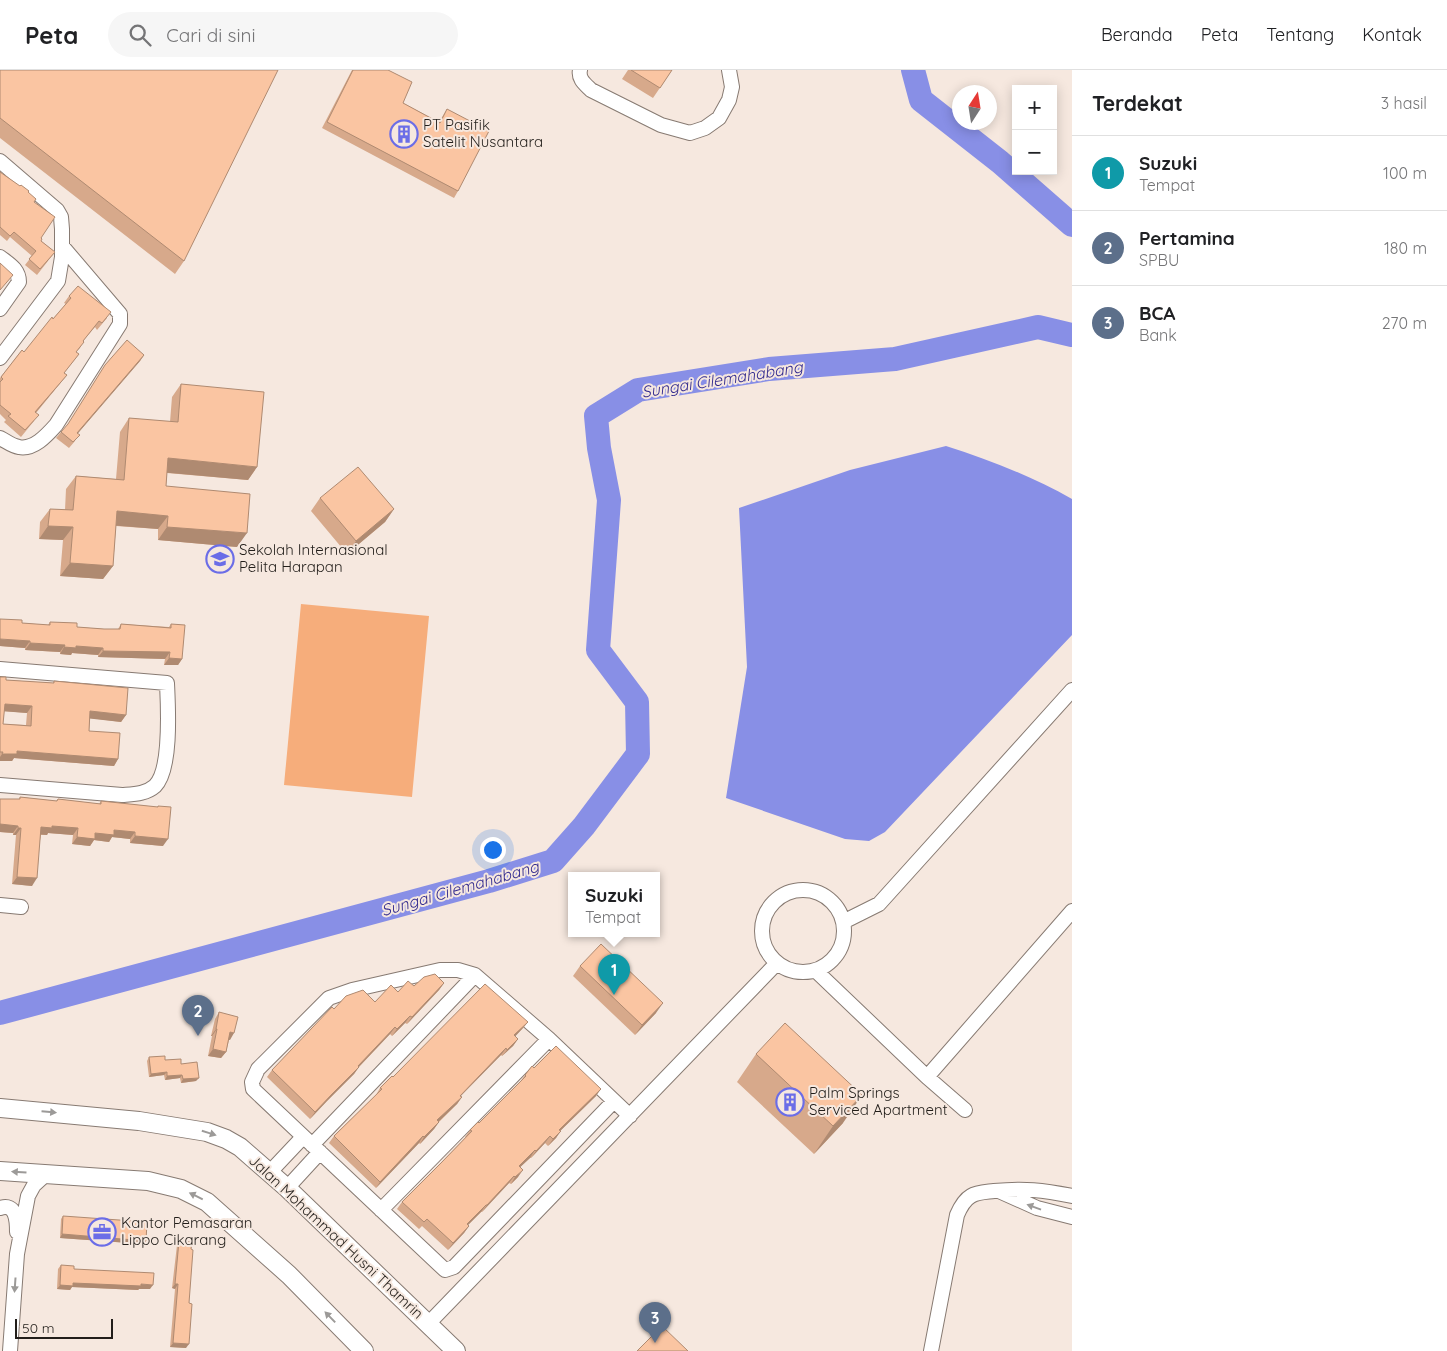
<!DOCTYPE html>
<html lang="id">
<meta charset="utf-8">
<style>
body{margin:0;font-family:Quicksand,sans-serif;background:#f6f6f6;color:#202124}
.controls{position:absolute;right:15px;top:15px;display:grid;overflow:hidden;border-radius:0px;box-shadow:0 2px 12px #0003}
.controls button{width:45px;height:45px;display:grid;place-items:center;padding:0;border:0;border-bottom:1px solid #e0e0e0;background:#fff;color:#202124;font:25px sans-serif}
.compass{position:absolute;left:952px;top:15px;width:45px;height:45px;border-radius:50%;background:#fff;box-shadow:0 2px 12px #0003;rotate:12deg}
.scale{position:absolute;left:15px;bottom:12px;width:98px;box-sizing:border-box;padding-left:5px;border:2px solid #221e1a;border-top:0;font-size:14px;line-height:18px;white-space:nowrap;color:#221e1a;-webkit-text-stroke:4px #f6e8df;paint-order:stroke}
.you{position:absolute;left:492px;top:779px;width:18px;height:18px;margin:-12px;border:4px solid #fff;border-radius:50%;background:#1a73e8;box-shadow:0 0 0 8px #1a73e833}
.badge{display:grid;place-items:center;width:32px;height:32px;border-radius:50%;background:#db2777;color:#fff;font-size:16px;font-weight:700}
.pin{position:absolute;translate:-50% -41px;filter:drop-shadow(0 1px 2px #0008)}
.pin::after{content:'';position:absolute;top:26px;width:18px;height:15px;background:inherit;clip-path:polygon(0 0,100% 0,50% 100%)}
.popup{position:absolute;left:568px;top:802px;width:92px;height:65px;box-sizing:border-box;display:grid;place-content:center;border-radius:0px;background:#fff;filter:drop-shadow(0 1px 4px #0005);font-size:16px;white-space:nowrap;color:#757577}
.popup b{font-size:19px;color:#202124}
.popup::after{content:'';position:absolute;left:50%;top:100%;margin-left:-10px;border:10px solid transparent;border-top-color:#fff}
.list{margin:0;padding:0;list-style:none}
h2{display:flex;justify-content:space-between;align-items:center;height:65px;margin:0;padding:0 20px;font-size:21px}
h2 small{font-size:16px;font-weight:400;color:#757577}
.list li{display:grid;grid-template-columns:32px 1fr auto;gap:15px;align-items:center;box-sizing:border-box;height:75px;padding:0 20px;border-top:1px solid #e0e0e0}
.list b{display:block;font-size:19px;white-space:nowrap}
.list p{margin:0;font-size:16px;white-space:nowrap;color:#757577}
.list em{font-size:16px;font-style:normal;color:#757577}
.icon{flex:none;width:28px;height:28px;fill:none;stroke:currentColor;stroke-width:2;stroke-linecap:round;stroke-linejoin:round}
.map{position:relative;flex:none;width:1072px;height:1281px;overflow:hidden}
header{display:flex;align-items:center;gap:30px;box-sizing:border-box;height:70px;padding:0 25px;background:#fff;border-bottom:1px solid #e0e0e0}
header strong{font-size:24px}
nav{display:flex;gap:28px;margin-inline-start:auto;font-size:18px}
.search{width:350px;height:45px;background:#f6f6f6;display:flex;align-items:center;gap:12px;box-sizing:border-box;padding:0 18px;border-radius:28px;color:#757577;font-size:19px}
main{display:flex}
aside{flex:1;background:#fff}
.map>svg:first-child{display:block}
.green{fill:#f6ad7b}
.water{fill:#888fe6}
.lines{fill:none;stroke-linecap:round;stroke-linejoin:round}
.river{stroke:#888fe6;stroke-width:24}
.minor-casing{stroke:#877a72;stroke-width:16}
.tertiary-casing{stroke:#877a72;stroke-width:20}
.minor{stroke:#fff;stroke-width:14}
.tertiary{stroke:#fff;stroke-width:18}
.wall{fill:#d7a98b;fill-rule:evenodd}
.shaded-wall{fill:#af8a71}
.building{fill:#fac5a2;stroke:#af8a71;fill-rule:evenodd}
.oneway{fill:#9c9a98}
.labels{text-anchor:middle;stroke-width:4;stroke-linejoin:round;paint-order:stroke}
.poi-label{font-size:15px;fill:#221e1a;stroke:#f6e8df;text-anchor:start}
.street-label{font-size:15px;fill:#221e1a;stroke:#f6e8df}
.water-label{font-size:16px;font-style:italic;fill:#322a8e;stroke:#f6e8df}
</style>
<header>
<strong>Peta</strong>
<div class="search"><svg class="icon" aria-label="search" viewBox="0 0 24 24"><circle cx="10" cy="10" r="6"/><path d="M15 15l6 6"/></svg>Cari di sini</div>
<nav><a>Beranda</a><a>Peta</a><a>Tentang</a><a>Kontak</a></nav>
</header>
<main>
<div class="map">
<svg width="1072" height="1281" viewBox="0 0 1072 1281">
<rect width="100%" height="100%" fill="#f6e8df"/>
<!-- green -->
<path class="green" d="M301,534l128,12 -17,181 -128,-12z"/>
<!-- water -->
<path class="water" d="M946,376c44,14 85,30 126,53v136l-187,197 -16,9 -24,-2 -119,-41 21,-131 -8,-159 111,-38z"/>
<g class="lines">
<!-- river -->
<path class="river" d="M913,0l8,30 79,62 72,63
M0,943l489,-132 64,-20 31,-35 54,-72 -1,-52 -39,-52 11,-150 -10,-52 -3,-32 42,-26 131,-21 126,-10 143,-32 34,8"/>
<!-- minor casing -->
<g class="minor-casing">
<path id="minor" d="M580,0c-2,9 5,14 11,20l70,35 29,8 15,-5 14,-10 10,-18 3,-13 -3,-17
M0,91l57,49 4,7 1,12v28l-4,24 -58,77
M0,187c9,7 19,12 19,25l-19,27
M0,368c6,3 12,8 19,9 15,3 28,-12 37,-22l64,-101v-10l-58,-68
M0,599l167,14c1,23 5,86 -12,103 -9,8 -21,8 -33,9l-122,-10
M762 861a41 41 0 1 1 82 0a41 41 0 1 1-82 0Z
M0,835l21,2
M843,852l36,-18 193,-214
M815,900l112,107 145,-166
M927,1007l38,33
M614,1031l-160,166 -9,3 -192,-181 -1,-7 6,-13 71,-71 23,-8 88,-20h18l17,5 74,64 81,77
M312,1075l163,-170
M270,1102l33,-35
M287,1118l33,-36
M999,1121l38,17 35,9
M0,1138c16,-5 17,12 17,24
M381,1140l168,-171
M428,1254l349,-361
M10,1281l7,-97 11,-58 6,-11 12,-11
M931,1281l26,-136c3,-7 7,-15 14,-19 6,-4 15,-4 23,-5 30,-3 49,-1 78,5"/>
</g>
<!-- tertiary casing -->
<g class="tertiary-casing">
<path id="tertiary" d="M0,1038l139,13 68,11 19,7 14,8 47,41 169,163
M0,1101l148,10 33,8 26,13 82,73 75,76"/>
</g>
<!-- minor -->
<use href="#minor" class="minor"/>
<!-- tertiary -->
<use href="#tertiary" class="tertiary"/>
</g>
<!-- wall -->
<path class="wall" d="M0,0l184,191 -9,13 -175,-136z
M352,0h36l15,33 36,19 8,-13 11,82 -4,7 -132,-70z
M628,0h44l-19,28 -31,-19z
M0,102l28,20 6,10 7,39 14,11 -18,23 -12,-10 7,-9 -22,-19 -3,4 -7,-6z
M69,226l38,22 -10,12 -2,-3 -12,14 -3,7 -4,4 3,2 -15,19 3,2 -31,38 -2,8 -13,16 -17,-15 2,-2 -6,-6v-36l22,-28 2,2 42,-48 -2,-1z
M144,285l-4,6 -62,72 -3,8 -6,7 -13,-10 5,-6z
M181,314l76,83 -9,13 -81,-7 -1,13 71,61 -79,-7v-11l-42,-3 -3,40 -10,13 -43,-3 3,-36 -24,-1 1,-17 10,-13 15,1 1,-21 10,-13 40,3 4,-47 9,-14 41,4 2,-25z
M320,428l74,11 -9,13 -38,32 -36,-43z
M50,552l27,5 27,2h14l3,-5 48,3 2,-3 11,35 -4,6h-14l1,-6 -67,-2v-2l-26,-2 -1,2 -11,-1v-2l-35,-2v-2l-25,-2 22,-23 26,2z
M0,607l6,3 47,3 1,-2 72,34 -5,7 -31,-4 -1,13 29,28 -4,7 -100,-8 -2,3h-12zM4,641l23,2 -1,12 -23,-1z
M20,727l36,4 2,-2 41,5 2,-3 56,6 1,-1 5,40 -33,-3v-4l-18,-2 -3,5 -15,-2 -4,6 -18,-2 1,-9 -25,-2 -1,2h-6l-9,51 -20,-2 4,-49h-3v-2l-13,-1v-33h19z
M580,896l76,47 -21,22 -62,-59z
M444,913l-5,7 -32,34 -2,-1 -13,13 -2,-2 -31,33 -5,7 -27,27 -17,18 -43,-42 5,-7 62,-61 41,-7 23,-10 16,-6z
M219,942l11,28h-1l-3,12 -5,6 -13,-2 4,-20h-1l4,-17z
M528,952l-5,6 -8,8 3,3 -5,7 -11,10 -1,-1 -41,41 2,1 -5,7 -18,18 -5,7 -14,15 -1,-1 -43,45 -47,-45 5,-7 42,-41 4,-7 13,-11z
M756,984l87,69 -29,31 -77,-72z
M149,987l32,7 15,17 -15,2 -1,-5 -15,2 -1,-5 -15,2 -2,-16z
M534,998l62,28 -36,35 -4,7 -8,8 -3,-3 -14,15h-1l-10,9 -2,10 -7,7 -2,-1 -27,29h-1l-13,13 1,1 -5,7 -16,17 -26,-24 -3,3 -22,-20 5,-7 39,-39 25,-26h-1l5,-7 9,-7 41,-41 5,-7z
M63,1146l83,25 -3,3 -83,-6 1,-19z
M179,1171l10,62 -3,45 -16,-1 5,-58 -3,-1 5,-43z
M61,1195l13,4 76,20h-11l-1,1 -66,-3 -2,3 -13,-1 1,-20z"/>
<!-- shaded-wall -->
<path class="shaded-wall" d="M144,285l-4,6 -67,78 4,-6z
M67,305l-5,6 -31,37 4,-6z
M168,388l89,9 -9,13 -89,-8z
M394,439l-9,13 -38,32 9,-13z
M117,441l51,5 -10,13 -50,-4z
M48,456l25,1 -10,13 -24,-1z
M167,457l80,6 -10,14 -79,-7z
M70,493l43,3 -10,13 -43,-3z
M0,569l30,2 -5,7 -25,-2z
M30,573l35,2 -5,7 -35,-2z
M76,576l27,2 -5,7 -26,-2 -1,2 -11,-1 4,-7z
M103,581l67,1 -5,7 -67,-2z
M169,588l13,1 -4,6h-14z
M5,634l27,2 -5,7 -27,-2z
M90,641l36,4 -5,7 -36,-4z
M17,681l101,8 -4,7 -100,-8 -2,3h-12v-4l2,-3z
M0,754l18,2 -5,7 -13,-1z
M52,756l26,2 -5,7 -25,-2 -1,2 -11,-1 5,-7z
M18,758h3l-5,7h-3z
M114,760l21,2 -5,7 -18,-2 -3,5 -15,-2 -4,6 -18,-2 5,-7z
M135,766l33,3 -5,7 -33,-3z
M17,807l20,1 -5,8 -20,-2z
M444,913l-5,7 -32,34 5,-7z
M663,933l-7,10 -21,22 7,-10z
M410,946l-5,7 -13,13 5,-7z
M528,952l-5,6 -13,14 4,-7z
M395,957l-5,7 -37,39 5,-7z
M216,959h1l-5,7h-1z
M230,962l4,1 -4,7 -5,-1z
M518,969l-5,7 -11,10 5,-6z
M506,978l-5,7 -46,47 5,-6z
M213,979l13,3 -5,6 -13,-2z
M359,997l-5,7 -27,27 -17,18 5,-7 17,-18z
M167,1002l-3,3 -15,2 2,-3z
M182,1005l-2,3 -15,2 2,-4z
M199,1008l-3,3 -15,2 2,-4z
M601,1019l-5,7 -42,41 5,-7z
M862,1025l-19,28 -29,31 19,-28z
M462,1027l-5,7 -24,23 4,-7z
M439,1052l-5,7 -14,15 4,-7z
M561,1061l-5,7 -8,8 5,-7z
M423,1066l-4,7 -43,45 4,-6z
M550,1066l-5,7 -14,15 5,-7z
M535,1080l-5,8 -16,15 5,-7z
M523,1100l-5,7 -7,7 4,-7z
M514,1106l-5,7 -27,29 5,-7z
M486,1135l-5,7 -19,19 5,-7z
M469,1156l-5,7 -16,17 5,-7z
M62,1164l84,7 -3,3 -83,-6z
M73,1213l68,1 12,1 -3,4h-11l-1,1 -66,-3 -2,3 -13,-1 3,-4z
M175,1214h3l-3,5 -3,-1z
M173,1273l16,1 -3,4 -16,-1z"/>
<!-- building -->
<path class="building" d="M0,0h278l-94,191 -184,-143z
M353,0h35l24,12 -9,21 37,20 7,-14 42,22 -31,60 -131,-69z
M631,0h41l-12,18z
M0,102l20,14 1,-1 8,6 -1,1 8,7 -2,3 21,15 -14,21 1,1 -1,2 14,11 -15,17 -11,-10 7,-8 -22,-19 -4,4 -10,-9z
M0,193l13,12 -13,15z
M78,216l33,26 -9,11 -3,-2 -16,20 1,1 -8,10 3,2 -15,19 3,2 -32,37 4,3 -14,15 -17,-14 3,-2 -11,-9v-23l3,-3 -2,-2 21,-27 2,2 28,-35 1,2 18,-21 -2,-2z
M127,270l17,15 -67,78 3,2 -7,7 -12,-10 7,-8 37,-59z
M181,314l83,8 -7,75 -89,-9 -2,28 84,8 -3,39 -80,-6 1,-11 -51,-5 -4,55 -43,-3 3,-36 -25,-1 2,-17 23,1 3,-34 48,4 5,-62 49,4z
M358,397l36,42 -38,32 -36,-43z
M0,549l22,1v3l28,2v-3l27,1v4l27,2h16l1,-5 50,4v-4l14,1 -3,34 -13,-1 1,-6 -67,-1v-3l-27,-2v2l-12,-1 1,-2 -35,-2v-2l-30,-2z
M0,607h6v3l48,3v-2l74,7 -2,27 -36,-4 -1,20 31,2 -2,26 -101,-8v3h-15l1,-2h-3zM5,634l27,2 -1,20 -28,-2z
M20,727l37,4 1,-2 43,5v-3l57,6v-1l13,1 -3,32 -33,-3v-4l-21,-2v5l-19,-2v6l-18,-2 1,-9 -26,-2v2l-11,-1 -4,51 -20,-1 4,-49h-3v-2l-18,-2v-25h20z
M601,874l62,59 -21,22 -62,-59z
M435,904l9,9 -32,34 -2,-1 -13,13 -2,-2 -37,39 1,1 -27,27 -17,18 -43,-42 60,-63 2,2 12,-13 17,-6 12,12 16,-17 7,7 10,-11 6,5 10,-9z
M485,914l43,38 -14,13 4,4 -11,11 -1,-2 -46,48 2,1 -25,23 2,2 -15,15 -1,-1 -43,46 -46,-46 48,-47 -2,-1 12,-12 1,1z
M219,942l19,5 -4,16 -4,-1 -4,20 -13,-3 4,-20h-1z
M785,953l77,72 -29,31 -77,-72z
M556,976l45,43 -42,41 2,1 -8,8 -3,-3 -14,15 -1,-1 -16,16 4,4 -8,7 -1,-1 -27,29h-1l-19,19 2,2 -16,17 -26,-24 -3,3 -22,-20 39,-39 31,-32 -2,-1 8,-8 1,1 47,-47 -1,-1 7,-9 2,2z
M165,986v4l16,-1v5l16,-2 2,16 -16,1 -1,-4 -15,1v-4l-16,2 -2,-17z
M63,1146l84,6 -1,19 -84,-7z
M179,1171l13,1 -1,7 2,1 -4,53 3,1 -3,40 -16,-1 5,-59h-3z
M61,1195l13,1v3l80,4 -1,12 -12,-1v2l-68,-3v3l-13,-1z
M662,1256l26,25h-51z"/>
<!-- one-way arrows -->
<defs><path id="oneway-solid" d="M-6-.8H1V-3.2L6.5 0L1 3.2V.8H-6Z" transform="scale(1.25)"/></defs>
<g class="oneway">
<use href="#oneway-solid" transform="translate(49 1042) rotate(5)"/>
<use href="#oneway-solid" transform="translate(209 1063) rotate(17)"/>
<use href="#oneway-solid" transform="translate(19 1102) rotate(-176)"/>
<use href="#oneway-solid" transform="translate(196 1126) rotate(-154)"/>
<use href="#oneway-solid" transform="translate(1034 1137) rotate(-160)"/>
<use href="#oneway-solid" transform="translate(15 1215) rotate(94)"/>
<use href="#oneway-solid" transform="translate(330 1247) rotate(-134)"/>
</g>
<!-- icons -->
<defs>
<g id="building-ring" transform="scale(1.4375)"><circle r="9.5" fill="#f6e8df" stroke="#6b6de7" stroke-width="1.5"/><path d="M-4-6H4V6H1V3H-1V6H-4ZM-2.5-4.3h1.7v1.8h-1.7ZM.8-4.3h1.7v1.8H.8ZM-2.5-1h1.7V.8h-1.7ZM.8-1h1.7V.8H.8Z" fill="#6b6de7"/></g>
<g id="school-ring" transform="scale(1.4375)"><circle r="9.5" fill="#f6e8df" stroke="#6b6de7" stroke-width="1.5"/><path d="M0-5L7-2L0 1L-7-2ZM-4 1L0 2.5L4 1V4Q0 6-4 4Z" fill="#6b6de7"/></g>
<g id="office-ring" transform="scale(1.4375)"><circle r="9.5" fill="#f6e8df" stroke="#6b6de7" stroke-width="1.5"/><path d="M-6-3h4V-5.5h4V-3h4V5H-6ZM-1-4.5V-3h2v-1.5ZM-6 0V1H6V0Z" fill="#6b6de7"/></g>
</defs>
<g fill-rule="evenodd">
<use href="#building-ring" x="404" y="64"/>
<use href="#school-ring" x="220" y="489"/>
<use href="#building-ring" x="790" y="1032"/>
<use href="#office-ring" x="102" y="1162"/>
</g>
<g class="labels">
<!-- poi labels -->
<g class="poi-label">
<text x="423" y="60">PT Pasifik<tspan x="423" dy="17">Satelit Nusantara</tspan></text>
<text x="239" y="485">Sekolah Internasional<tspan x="239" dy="17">Pelita Harapan</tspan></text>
<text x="809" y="1028">Palm Springs<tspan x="809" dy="17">Serviced Apartment</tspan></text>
<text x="121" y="1158">Kantor Pemasaran<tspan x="121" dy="17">Lippo Cikarang</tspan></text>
</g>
<!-- street labels -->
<g class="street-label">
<text transform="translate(336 1167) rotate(43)" y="5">Jalan Mohammad Husni Thamrin</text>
</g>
<!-- water labels -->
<g class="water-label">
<text transform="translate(722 309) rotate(-9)" y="6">Sungai Cilemahabang</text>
<text transform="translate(460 818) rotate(-16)" y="6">Sungai Cilemahabang</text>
</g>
</g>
</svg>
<div class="controls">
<button>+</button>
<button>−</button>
</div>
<svg class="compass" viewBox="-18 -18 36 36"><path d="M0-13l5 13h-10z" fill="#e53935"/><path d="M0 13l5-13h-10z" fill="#757577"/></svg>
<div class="scale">50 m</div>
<div class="you"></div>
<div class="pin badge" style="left:614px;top:925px;background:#0f9aa8">1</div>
<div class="popup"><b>Suzuki</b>Tempat</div>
<div class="pin badge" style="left:198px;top:966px;background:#5c6f8a">2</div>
<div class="pin badge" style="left:655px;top:1273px;background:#5c6f8a">3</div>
</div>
<aside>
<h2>Terdekat<small>3 hasil</small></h2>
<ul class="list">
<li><span class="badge" style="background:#0f9aa8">1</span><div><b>Suzuki</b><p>Tempat</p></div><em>100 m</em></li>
<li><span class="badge" style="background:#5c6f8a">2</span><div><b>Pertamina</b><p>SPBU</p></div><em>180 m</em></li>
<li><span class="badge" style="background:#5c6f8a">3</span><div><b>BCA</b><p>Bank</p></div><em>270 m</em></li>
</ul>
</aside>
</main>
